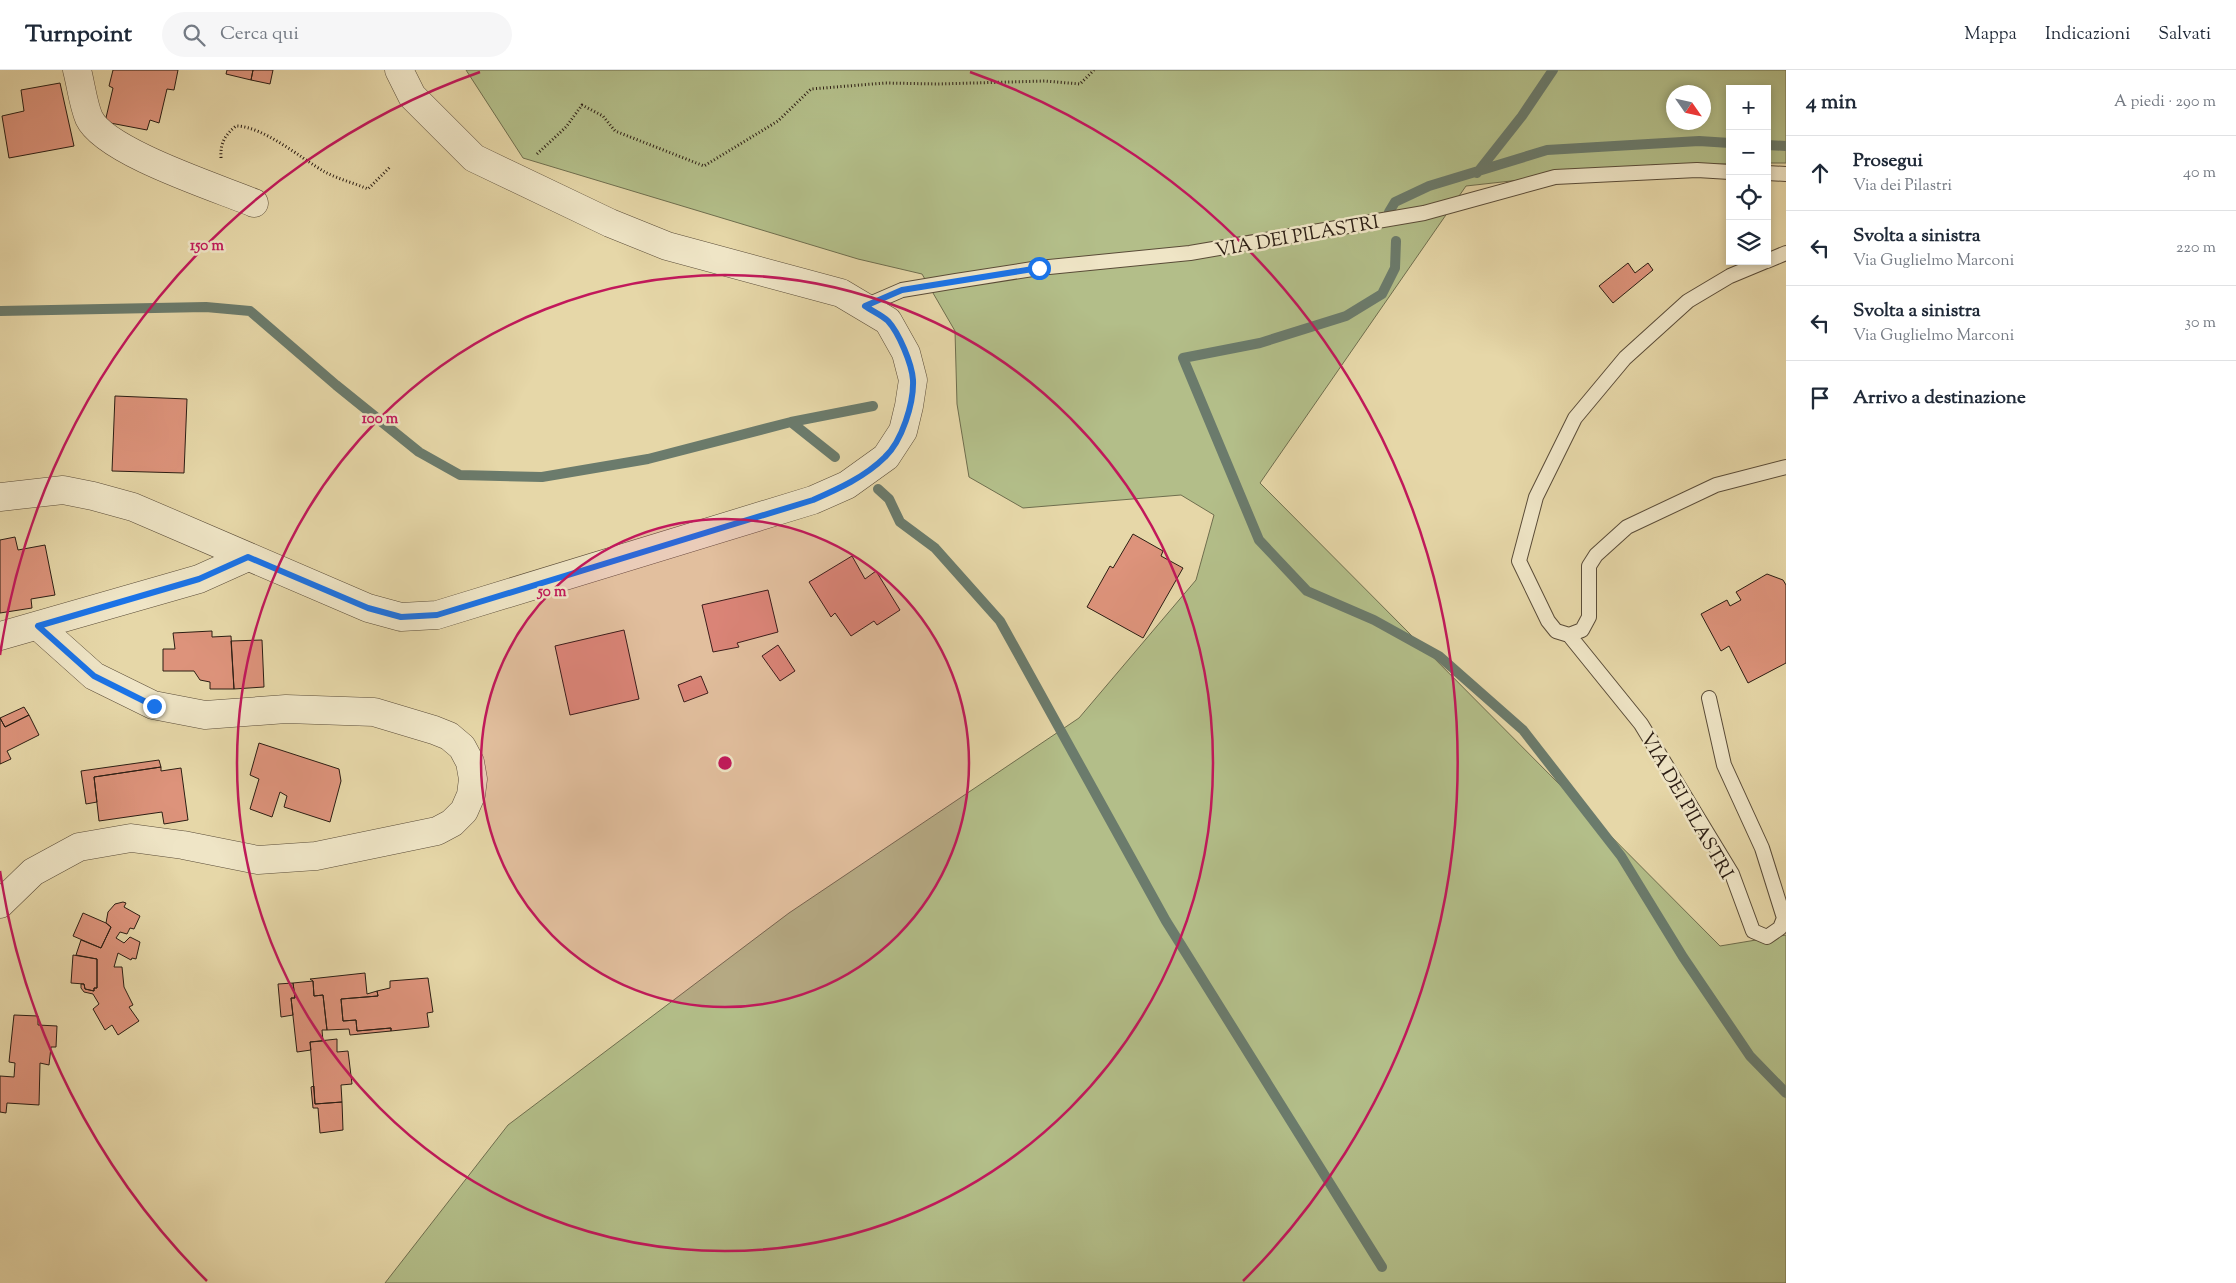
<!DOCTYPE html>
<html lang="it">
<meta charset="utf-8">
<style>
body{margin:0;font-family:"Sorts Mill Goudy",serif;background:#f6f6f7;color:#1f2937}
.controls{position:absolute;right:15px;top:15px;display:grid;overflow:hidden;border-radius:0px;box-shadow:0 2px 8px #0003}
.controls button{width:45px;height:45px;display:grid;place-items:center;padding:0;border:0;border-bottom:1px solid #e0e1e3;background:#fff;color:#1f2937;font:25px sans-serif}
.compass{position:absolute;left:1666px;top:15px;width:45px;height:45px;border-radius:50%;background:#fff;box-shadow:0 2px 8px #0003;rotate:124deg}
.stop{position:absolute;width:15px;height:15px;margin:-11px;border:4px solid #1a73e8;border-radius:50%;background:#fff}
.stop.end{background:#1a73e8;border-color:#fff;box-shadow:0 1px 5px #0008}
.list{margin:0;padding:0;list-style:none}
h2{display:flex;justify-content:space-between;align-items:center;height:65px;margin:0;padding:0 20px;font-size:21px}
h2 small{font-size:16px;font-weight:400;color:#747a83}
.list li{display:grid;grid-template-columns:32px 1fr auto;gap:15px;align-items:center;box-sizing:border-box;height:75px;padding:0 20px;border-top:1px solid #e0e1e3}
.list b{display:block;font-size:19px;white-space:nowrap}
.list p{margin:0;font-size:16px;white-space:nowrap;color:#747a83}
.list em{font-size:16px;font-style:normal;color:#747a83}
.icon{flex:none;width:28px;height:28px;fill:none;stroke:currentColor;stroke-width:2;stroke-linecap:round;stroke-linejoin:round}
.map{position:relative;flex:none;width:1786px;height:1213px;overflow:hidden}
header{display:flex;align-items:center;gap:30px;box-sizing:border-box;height:70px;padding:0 25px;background:#fff;border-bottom:1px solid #e0e1e3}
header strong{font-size:24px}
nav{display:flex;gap:28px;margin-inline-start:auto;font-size:18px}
.search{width:350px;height:45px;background:#f6f6f7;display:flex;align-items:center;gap:12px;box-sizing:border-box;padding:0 18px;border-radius:28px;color:#747a83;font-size:19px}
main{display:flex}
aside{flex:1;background:#fff}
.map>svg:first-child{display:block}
.green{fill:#b3be89;stroke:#6f6e4e;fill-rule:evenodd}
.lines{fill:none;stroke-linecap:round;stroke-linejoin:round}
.stream{stroke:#6b7b6c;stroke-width:10}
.building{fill:#dd937b;stroke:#2b1d13}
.service-casing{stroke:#5a4c38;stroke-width:16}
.minor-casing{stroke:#5a4c38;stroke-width:29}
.tertiary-casing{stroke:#5a4c38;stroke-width:29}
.path{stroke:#2b1d13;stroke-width:3;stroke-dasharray:1 2.5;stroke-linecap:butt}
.service{stroke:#efe5c6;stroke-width:14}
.minor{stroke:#efe5c6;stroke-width:28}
.tertiary{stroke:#efe5c6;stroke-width:28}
.route{stroke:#1a73e8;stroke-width:6}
.ring{fill:none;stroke:#c2185b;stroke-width:2.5}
.labels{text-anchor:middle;stroke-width:5;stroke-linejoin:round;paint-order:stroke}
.street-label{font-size:19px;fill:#2b1d13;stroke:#efe5c6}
.centre{fill:#c2185b;stroke:#efe5c6;stroke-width:2.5}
.ring-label{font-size:15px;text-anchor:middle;font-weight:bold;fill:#c2185b;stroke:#efe5c6;stroke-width:5;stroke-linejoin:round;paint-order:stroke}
</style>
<header>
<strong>Turnpoint</strong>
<div class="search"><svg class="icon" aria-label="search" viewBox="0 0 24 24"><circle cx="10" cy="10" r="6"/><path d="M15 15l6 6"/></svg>Cerca qui</div>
<nav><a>Mappa</a><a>Indicazioni</a><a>Salvati</a></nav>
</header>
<main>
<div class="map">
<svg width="1786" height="1213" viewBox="0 0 1786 1213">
<rect width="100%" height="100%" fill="#e6d7a8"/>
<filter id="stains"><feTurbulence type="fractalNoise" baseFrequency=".004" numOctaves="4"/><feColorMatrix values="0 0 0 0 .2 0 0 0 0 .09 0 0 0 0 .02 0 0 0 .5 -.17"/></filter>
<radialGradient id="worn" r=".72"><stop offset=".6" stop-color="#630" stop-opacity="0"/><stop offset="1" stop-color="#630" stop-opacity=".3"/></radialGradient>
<!-- green -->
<path class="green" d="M466,0h1320v93h-19v-74h-37v75l-75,1 -189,21 -206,297 460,463 66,-11v348h-1401l123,-158 281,-212 290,-195 117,-138 18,-65 -33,-20 -158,13 -54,-31 -12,-73 -2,-73 -33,-57 -64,-15 -335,-101zM1674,22h30v30h-30z"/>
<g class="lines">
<!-- stream -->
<path class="stream" d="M1767,75l19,1
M1477,103l45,-57 31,-46
M1389,142l6,-10 34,-16 118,-36 152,-9 31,2
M1396,171l-1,27 -13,26 -36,22 -86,27 -77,15 76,182 48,51 67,29 65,36 84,74 98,126 62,101 67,99 36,37
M0,241l206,-4 44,4 86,74 83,67 41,23 82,2 106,-18 143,-37 82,-16
M791,352l44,35
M878,419l11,10 11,23 35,26 65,73 166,300 216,346"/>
</g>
<!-- building -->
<path class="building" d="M113,0h65l-4,20 -7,-1 -8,34 -9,-3 -3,10 -42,-8 8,-34 -4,-2z
M227,0h26l-2,10 -25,-6z
M253,0h20l-3,14 -19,-4z
M60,13l14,63 -65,12 -7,-42 22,-5 -3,-21z
M1628,193l7,10 13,-10 5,7 -40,33 -14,-17z
M115,326l72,3 -3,74 -72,-2z
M1133,464l30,17 -2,5 22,12 -40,70 -56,-31 23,-41 3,2z
M15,467l3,13 27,-5 10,50 -24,4 1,9 -32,5v-73z
M852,486l13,23 11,-8 24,39 -23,15 -3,-4 -23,15 -16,-23 -4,4 -22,-35z
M1767,504l16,6 3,5v78l-38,20 -19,-37 -8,5 -20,-37 26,-14 3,6 11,-6 -5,-8z
M768,520l10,42 -41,11 2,4 -26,5 -11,-47z
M624,560l15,69 -69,16 -15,-69z
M212,561v6l19,-1 3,53h-24v-7l-10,-2 -6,-9h-31v-22h12l-2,-16z
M262,570l2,47 -30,2 -3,-48z
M778,575l17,26 -15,10 -18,-25z
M701,606l7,17 -24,9 -6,-17z
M24,637l5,8 -24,12 -5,-9z
M29,645l10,20 -32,16 4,8 -11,5v-46l5,9z
M259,673l80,26 2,12 -11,41 -46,-15 3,-11 -7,-4 -8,25 -22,-8 9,-30 -9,-4z
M159,690l2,7 -67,10 3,25 -11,2 -5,-33z
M161,697v4l20,-3 7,52 -24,4 -2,-12 -63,9 -5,-44z
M123,832l3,1 -2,4 16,9 -6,13 -4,-1 -3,6 -7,-2 -4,6 8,5 6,-6 10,5 -4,17 -4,-1 -1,2 -13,-7 -4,14h8l2,20 9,18 -4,2 10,14 -21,14 -6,-10 -7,5 -12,-21 6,-5 -6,-10 -9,-2 -3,-4v-4h3l1,5 9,2v-3h3v-29l-21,-4 5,-15 20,8 10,-21 -5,-4 2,-11 7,-8z
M83,843l23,10 5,4 -10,21 -28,-12z
M73,885l24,4v29h-3v3l-9,-2 -1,-5 -13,-1z
M365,903l2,21 10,-3 1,5 -37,3 2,22 13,-1 1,11 34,-3v3l-41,4 -1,-6 -22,1 -4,-35 -9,1 -1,-15 -3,-2z
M428,908l5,34 -6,1 2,14 -38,4v-3l-34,3 -1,-11 -13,1 -2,-22 37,-3 -1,-5 13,-3v-7z
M313,911l1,15 9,-1 4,35h-5l1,11 -13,1 1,8 -14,2 -6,-54h4l-2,-15z
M293,913l2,15h-4l2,17 -12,2 -3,-33z
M14,945l24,1v9l19,1 -1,21h-5l-2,18 -9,-2 -1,42 -32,-2 -1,10 -6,-1v-36l14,1 1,-14 -6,-1z
M337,969v13l11,-1 4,33 -11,1 1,17 -27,2 -5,-62z
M314,1016l1,18 27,-2 1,28 -23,3 -2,-25h-5l-2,-21z"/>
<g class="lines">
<!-- service casing -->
<g class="service-casing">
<path id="service" d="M1767,103l19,1
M1766,191l-36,15 -42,25 -63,57 -50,60 -39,79 -17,64 29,60 8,10 13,4 13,-5 7,-13v-51l7,-11 31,-28 89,-42 70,-18
M1767,191l19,-8
M865,236l37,-16 54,-9 83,-13 151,-15 234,-40 131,-36 142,-7 33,2
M1569,565l72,89 91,150 21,57 14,6 13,-9 4,-10 -22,-70 -38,-83 -15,-67"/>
</g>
<!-- minor casing -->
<g class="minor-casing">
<path id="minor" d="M77,0c4,15 6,34 12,48 16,34 129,70 165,85
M0,566l199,-57 49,-22
M0,834l33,-32 46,-25 52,-9 52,7 75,15 58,-4 121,-25 15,-8 12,-12 7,-16 2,-16 -3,-17 -8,-15 -13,-11 -15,-6 -60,-18 -88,-3 -81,6 -52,-10 -59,-29 -56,-50"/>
</g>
<!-- tertiary casing -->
<g class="tertiary-casing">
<path id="tertiary" d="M0,427l63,-7 30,6 40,11 235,101 33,9 36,-2 376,-115 34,-15 39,-28 17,-26 6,-25 4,-26 -7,-27 -18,-32 -47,-28 -174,-47 -57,-23 -136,-65 -62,-62 -13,-26"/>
</g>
<!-- path -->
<path class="path" d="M537,84l29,-27 16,-22 21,11 12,15 89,35 74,-45 33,-32 74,-6 53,1 107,-3 35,3 14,-14
M221,88c-1,-15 4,-23 15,-32 27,0 66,33 89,46 13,7 29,11 43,17l23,-23"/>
<!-- service -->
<use href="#service" class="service"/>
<!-- minor -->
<use href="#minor" class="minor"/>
<!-- tertiary -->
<use href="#tertiary" class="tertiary"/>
</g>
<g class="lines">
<!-- route -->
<path class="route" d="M154,636l-60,-30 -56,-50 161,-47 49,-22 120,51 33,9 36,-2 376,-115c25,-11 52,-23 72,-43 17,-16 29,-54 28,-77 -1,-16 -14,-47 -25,-59 -6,-6 -16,-10 -23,-15l37,-16 137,-22"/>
</g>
<!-- distance rings -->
<circle cx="725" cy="693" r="244" fill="#c2185b" fill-opacity=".12"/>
<g class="ring">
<circle cx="725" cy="693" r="244"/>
<circle cx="725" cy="693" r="488"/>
<path d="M207 1211A733 733 0 0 1 0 801M0 585A733 733 0 0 1 480 2M970 2A733 733 0 0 1 1243 1211"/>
</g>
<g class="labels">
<!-- street labels -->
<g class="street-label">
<text transform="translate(1297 165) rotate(-10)" y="7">VIA DEI PILASTRI</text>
<text transform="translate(1688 735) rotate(60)" y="7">VIA DEI PILASTRI</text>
</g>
</g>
<circle cx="725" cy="693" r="8" class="centre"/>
<g class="ring-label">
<text x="207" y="180">150 m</text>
<text x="380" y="353">100 m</text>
<text x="552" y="526">50 m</text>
</g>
<rect width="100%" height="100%" filter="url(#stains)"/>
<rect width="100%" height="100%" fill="url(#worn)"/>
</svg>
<div class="controls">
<button>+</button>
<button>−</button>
<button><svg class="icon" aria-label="locate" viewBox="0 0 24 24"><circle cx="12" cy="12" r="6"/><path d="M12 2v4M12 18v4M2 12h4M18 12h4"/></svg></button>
<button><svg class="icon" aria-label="layers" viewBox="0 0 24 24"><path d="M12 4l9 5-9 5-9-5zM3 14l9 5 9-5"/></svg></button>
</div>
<svg class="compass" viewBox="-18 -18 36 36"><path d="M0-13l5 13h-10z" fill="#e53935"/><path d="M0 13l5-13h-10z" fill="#747a83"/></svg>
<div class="stop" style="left:1039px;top:198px"></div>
<div class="stop end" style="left:154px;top:636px"></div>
</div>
<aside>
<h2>4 min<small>A piedi · 290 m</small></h2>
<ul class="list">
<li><svg class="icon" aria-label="ahead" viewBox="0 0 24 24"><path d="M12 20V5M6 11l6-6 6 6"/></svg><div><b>Prosegui</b><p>Via dei Pilastri</p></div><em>40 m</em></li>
<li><svg class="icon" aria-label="left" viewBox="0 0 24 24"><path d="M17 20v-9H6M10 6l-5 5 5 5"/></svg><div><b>Svolta a sinistra</b><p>Via Guglielmo Marconi</p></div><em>220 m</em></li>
<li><svg class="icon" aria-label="left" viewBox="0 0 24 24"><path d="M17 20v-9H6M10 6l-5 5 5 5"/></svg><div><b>Svolta a sinistra</b><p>Via Guglielmo Marconi</p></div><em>30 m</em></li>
<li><svg class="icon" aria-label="arrive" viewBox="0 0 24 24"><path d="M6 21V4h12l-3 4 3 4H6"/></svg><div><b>Arrivo a destinazione</b></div></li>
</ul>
</aside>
</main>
